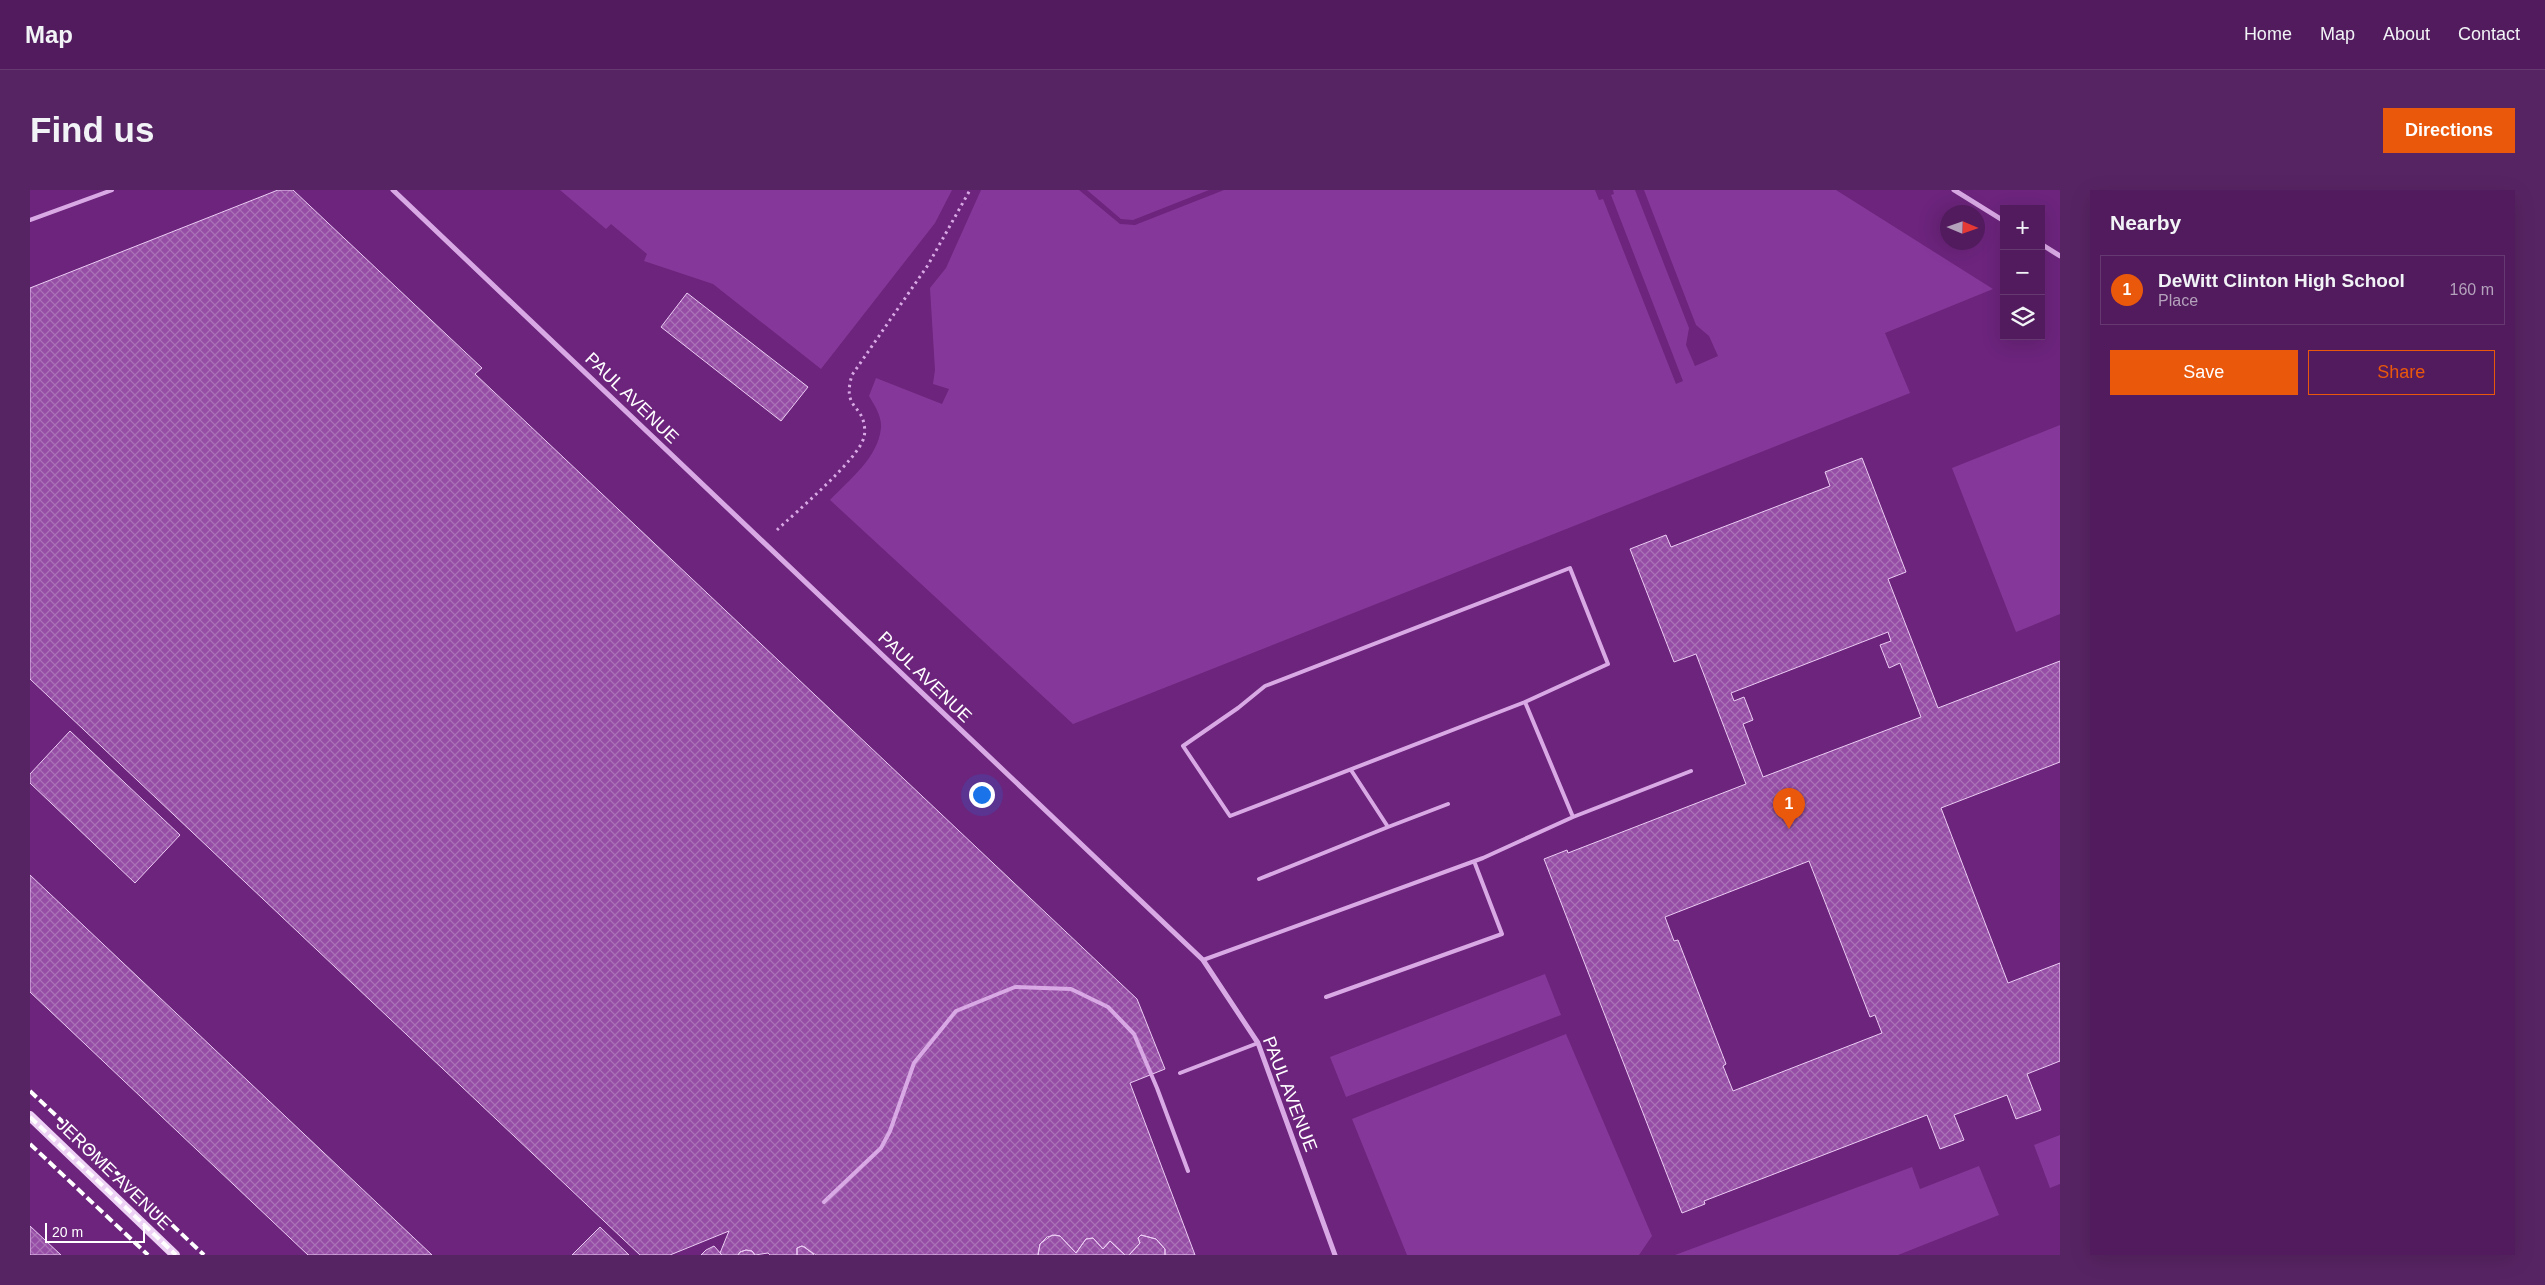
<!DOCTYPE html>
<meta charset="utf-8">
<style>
body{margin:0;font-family:Arial,sans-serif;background:#572463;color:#f1f3f6}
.controls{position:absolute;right:15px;top:15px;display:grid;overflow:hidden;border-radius:0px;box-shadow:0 5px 20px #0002}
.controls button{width:45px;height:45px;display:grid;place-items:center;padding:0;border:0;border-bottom:1px solid #673972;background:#511b5d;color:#f1f3f6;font:25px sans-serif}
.compass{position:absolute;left:1910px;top:15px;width:45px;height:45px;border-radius:50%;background:#511b5d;box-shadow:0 5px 20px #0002;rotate:92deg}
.scale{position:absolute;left:15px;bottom:12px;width:100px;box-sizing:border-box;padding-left:5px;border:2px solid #fff;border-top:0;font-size:14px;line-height:18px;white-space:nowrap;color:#fff;-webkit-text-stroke:4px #6c247c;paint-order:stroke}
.you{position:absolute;left:951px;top:604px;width:18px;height:18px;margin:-12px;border:4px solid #fff;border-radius:50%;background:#1a73e8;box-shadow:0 0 0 8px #1a73e833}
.badge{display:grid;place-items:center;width:32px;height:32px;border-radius:50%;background:#ea580c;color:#fff;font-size:16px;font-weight:700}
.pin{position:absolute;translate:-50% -41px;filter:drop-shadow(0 1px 2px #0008)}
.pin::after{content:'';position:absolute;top:26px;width:18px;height:15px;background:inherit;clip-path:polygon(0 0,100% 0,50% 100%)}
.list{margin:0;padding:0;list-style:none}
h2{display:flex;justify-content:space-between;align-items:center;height:65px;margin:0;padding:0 20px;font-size:21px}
h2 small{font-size:16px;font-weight:400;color:#b4a1bc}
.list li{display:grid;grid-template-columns:32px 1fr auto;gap:15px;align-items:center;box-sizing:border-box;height:70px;margin:0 10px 10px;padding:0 10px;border:1px solid #673972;border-radius:0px}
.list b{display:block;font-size:19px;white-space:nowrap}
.list p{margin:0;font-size:16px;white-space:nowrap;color:#b4a1bc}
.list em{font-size:16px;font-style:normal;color:#b4a1bc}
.actions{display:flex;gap:10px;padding:15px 20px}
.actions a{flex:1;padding:11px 0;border:1px solid #ea580c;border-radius:0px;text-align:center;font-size:18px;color:#ea580c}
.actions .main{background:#ea580c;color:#fff}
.icon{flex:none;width:28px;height:28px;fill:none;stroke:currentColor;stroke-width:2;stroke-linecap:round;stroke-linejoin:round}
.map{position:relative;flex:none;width:2030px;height:1065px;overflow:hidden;border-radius:0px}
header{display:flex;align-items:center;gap:30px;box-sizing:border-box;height:70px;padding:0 25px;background:#511b5d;border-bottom:1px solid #673972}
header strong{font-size:24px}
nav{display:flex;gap:28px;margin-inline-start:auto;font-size:18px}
.intro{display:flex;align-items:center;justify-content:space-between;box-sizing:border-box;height:120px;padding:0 30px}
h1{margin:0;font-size:35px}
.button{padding:12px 22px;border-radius:0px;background:#ea580c;color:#fff;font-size:18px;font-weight:700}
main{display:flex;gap:30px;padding:0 30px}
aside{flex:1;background:#511b5d;border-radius:0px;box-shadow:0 5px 20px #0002}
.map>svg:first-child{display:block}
.green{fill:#86389a}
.building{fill:url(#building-cross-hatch);stroke:#ecccf4;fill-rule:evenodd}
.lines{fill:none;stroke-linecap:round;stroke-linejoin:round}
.path{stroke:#d9a9e5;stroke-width:3;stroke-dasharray:2.5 4;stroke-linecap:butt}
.service{stroke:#d9a9e5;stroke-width:4}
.minor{stroke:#d9a9e5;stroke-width:5}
.secondary{stroke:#eed2f5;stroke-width:10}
.rail{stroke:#fff;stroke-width:4;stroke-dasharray:9 4;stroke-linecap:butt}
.labels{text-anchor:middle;stroke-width:4.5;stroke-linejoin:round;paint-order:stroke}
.street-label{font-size:18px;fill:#fff;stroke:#6c247c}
</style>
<header>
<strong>Map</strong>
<nav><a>Home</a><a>Map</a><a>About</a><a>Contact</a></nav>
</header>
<div class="intro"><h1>Find us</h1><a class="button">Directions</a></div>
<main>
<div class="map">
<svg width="2030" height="1065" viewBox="0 0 2030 1065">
<defs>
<pattern id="building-cross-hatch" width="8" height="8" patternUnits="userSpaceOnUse" patternTransform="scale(1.25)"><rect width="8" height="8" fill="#954da5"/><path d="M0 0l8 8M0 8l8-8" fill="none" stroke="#aa71b7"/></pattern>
</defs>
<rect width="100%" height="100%" fill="#6c247c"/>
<!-- green -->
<path class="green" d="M530,0h392l-17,33 -114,146 -108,-85 -69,-23 3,-7 -36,-30 -5,5z
M951,0h98l41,34 15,1 89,-35h371l4,10 4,-1 73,185 7,-3 -72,-186 3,-1 -1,-4h22l54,138 -3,17 9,21 23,-10 -9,-20 -13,-11 -52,-135h192l157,99 -108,44 25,60 -837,331 -243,-224c19,-20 48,-42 51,-72 1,-11 -6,-22 -12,-32l7,-18 66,26 7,-15 -16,-5 2,-14 -5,-82 16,-20z
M1057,0h122l-76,30 -12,-1z
M2030,235v189l-44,18 -64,-164z
M1515,784l16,41 -215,82 -16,-40z
M1536,844l86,202 -13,19h-232l-55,-136z
M2030,945v49l-10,4 -16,-43z
M1949,976l20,49 -101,40h-223l237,-88 8,22z"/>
<!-- building -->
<path class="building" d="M248,0h15l189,178 -7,6 662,625 28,70 -35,14 65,172h-30v-6l-9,-10 -15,-4 -3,3 2,5 -11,12h-4l-15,-14 -7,8 -10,-11 -7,1 -10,14 -16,-17 -5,-1 -8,2 -7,7 -2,11h-222l-14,-9 -5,2v7h-27l-2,-2 -13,2 -3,-4 -6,-1 -6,2 -2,3h-16l-2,-2 9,-22 -59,24h-30l-610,-576v-391z
M657,103l121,94 -27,34 -120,-94z
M1832,268l44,114 -18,7 50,129 122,-47v101l-119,46 67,175 52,-20v98l-33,13 14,36 -25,9 -9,-24 -53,20 10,25 -24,9 -13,-34 -223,86 1,3 -23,9 -138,-354 23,-9 1,3 178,-69 -50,-130 -22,8 -44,-113 36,-14 5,12 159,-61 -5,-14zM1858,442l3,9 -11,4 9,23 11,-5 21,54 -158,60 -20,-53 10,-4 -9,-23 -10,4 -3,-8zM1779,671l61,156 5,-2 7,18 -149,58 -10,-25 3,-2 -48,-124 -4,1 -9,-24z
M40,541l110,104 -45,48 -105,-100v-9z
M0,685l402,380h-124l-278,-263z
M0,1036l31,29h-31z
M570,1037l29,28h-57z
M1022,1045l8,1 16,17 10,-14 7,-1 10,11 7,-8 15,14h-87l2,-11z
M1111,1045l15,4 9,10v6h-36l11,-12 -2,-5z
M684,1056l8,9h-21l5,-5z
M772,1056l3,1 9,8h-17v-7z
M716,1060l6,1 3,4h-17l2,-3z"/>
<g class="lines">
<!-- path -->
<path class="path" d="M747,340c19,-18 82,-71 87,-93 1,-4 1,-9 0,-12 -2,-20 -22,-17 -12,-50l76,-110 42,-75"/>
<!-- service -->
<path class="service" d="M0,30l82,-30
M1321,580l37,57 60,-23
M1543,627l118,-46
M1229,689l129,-52
M1173,770l280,-102 90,-41 -48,-115 -295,114 -47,-70 55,-38 27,-22 305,-118 38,96 -83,38
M1296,807l176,-63 -28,-73
M1150,883l78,-30
M794,1012l57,-54 9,-17 24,-68 42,-52 59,-24 56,2 37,18 26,27 23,54 31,83"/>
<!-- minor -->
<path class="minor" d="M363,0l810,770 55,83 77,212
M1924,0l50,31
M2011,54l19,12"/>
<!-- secondary -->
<path class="secondary" d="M0,926l145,139"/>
<!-- rail -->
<path class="rail" d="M0,901l174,164
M0,927l146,138
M0,954l118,111"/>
</g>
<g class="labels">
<!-- street labels -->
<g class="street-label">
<text transform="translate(602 208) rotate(44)" y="6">PAUL AVENUE</text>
<text transform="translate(895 487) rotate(44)" y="6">PAUL AVENUE</text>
<text transform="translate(1260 904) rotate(69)" y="6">PAUL AVENUE</text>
<text transform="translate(84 984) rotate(44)" y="6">JEROME AVENUE</text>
</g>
</g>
</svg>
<div class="controls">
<button>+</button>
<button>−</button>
<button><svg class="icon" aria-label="layers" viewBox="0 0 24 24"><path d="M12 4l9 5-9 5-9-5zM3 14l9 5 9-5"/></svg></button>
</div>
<svg class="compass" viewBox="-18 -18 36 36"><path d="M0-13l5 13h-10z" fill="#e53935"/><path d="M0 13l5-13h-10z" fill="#b4a1bc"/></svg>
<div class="scale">20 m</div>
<div class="you"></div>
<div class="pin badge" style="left:1759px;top:639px">1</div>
</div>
<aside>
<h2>Nearby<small></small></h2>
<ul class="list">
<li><span class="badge">1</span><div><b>DeWitt Clinton High School</b><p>Place</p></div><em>160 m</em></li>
</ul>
<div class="actions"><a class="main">Save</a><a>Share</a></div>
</aside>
</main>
